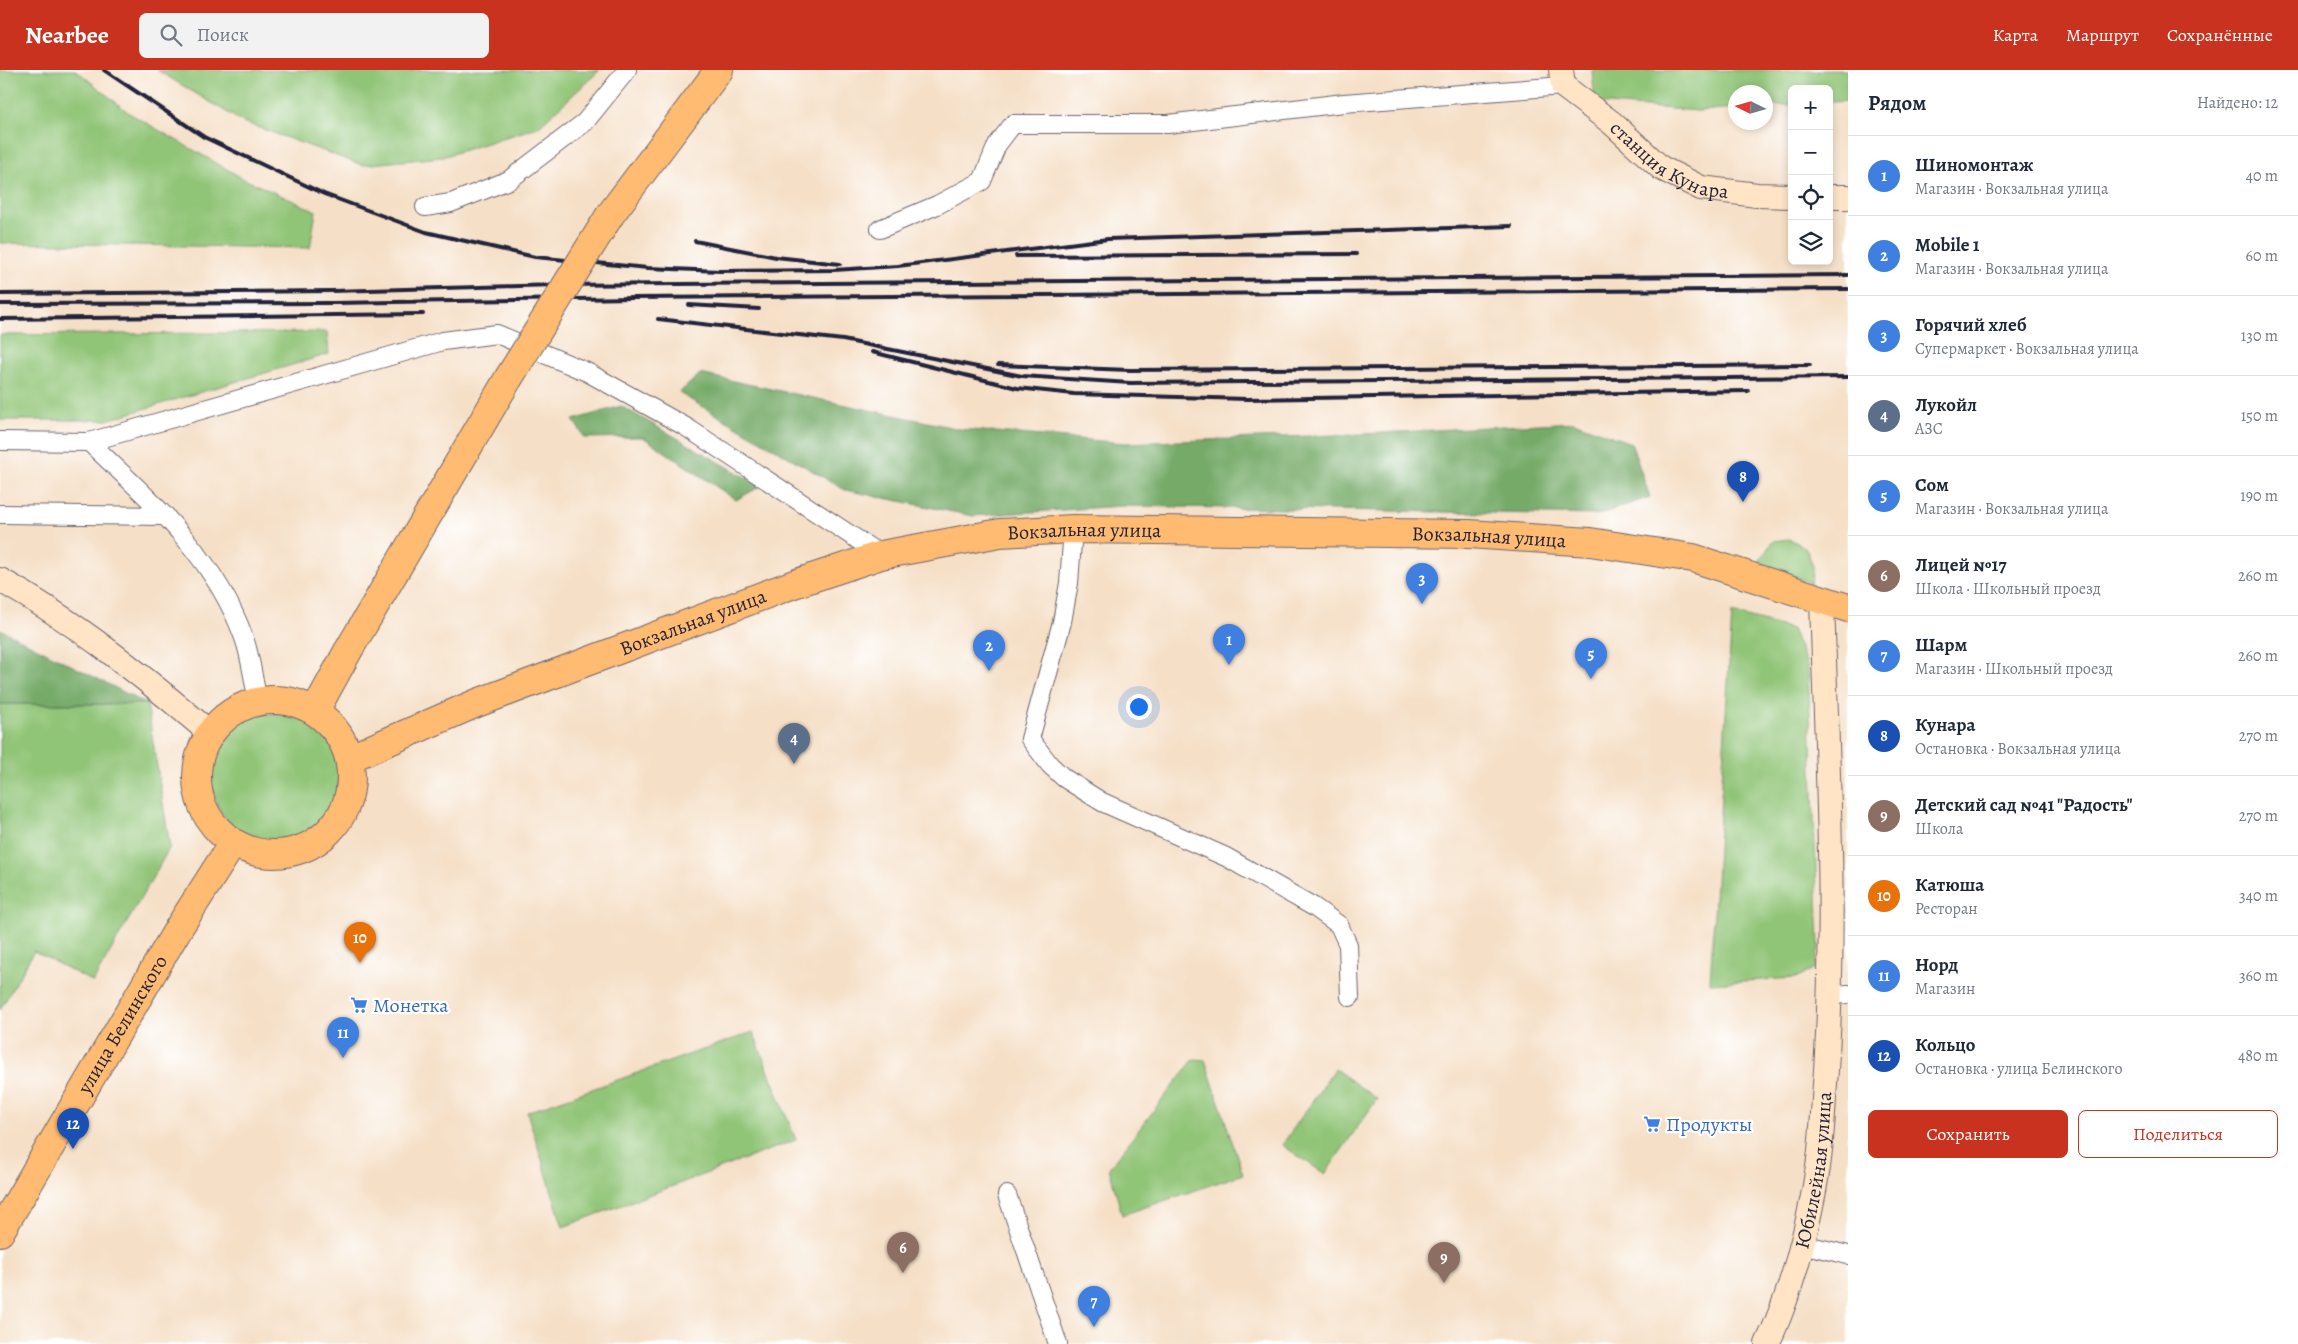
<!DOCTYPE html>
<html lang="ru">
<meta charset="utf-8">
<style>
body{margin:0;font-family:Alegreya,serif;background:#f2f2f3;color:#1f2937}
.controls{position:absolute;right:15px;top:15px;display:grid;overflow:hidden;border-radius:8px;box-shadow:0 2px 8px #0003}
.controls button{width:45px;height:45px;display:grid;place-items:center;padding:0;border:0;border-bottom:1px solid #e0e1e3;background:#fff;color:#1f2937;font:25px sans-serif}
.compass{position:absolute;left:1728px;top:15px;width:45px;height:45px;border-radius:50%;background:#fff;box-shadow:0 2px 8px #0003;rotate:275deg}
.you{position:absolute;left:1138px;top:636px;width:18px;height:18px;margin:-12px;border:4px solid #fff;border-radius:50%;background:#1a73e8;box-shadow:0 0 0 8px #1a73e833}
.badge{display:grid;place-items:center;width:32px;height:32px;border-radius:50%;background:#c8321e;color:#fff;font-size:16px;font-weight:700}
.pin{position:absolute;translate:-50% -41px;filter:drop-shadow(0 1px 2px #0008)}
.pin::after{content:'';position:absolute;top:26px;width:18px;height:15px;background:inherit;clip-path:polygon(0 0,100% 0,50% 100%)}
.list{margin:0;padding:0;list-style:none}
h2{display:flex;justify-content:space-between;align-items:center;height:65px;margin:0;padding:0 20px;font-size:21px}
h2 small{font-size:16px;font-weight:400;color:#747a83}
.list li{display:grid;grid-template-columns:32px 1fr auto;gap:15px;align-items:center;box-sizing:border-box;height:80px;padding:0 20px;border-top:1px solid #e0e1e3}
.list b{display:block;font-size:19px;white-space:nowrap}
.list p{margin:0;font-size:16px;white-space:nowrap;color:#747a83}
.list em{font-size:16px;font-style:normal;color:#747a83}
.actions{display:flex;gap:10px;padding:15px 20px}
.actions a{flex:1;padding:11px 0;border:1px solid #c8321e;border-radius:8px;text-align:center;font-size:18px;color:#c8321e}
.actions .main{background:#c8321e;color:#fff}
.icon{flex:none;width:28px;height:28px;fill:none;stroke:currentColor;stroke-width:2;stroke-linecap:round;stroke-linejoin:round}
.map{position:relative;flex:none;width:1848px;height:1274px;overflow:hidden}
header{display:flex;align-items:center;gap:30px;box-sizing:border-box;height:70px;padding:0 25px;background:#c8321e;color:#fff}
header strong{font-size:24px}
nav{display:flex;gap:28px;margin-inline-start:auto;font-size:18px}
.search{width:350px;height:45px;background:#f2f2f3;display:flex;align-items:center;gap:12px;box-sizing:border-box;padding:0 18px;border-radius:8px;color:#747a83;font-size:19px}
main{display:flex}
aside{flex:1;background:#fff}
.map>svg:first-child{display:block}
.green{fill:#90c476;stroke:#597358}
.forest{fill:#74aa67;stroke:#4b6651}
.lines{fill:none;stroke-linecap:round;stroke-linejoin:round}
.street-casing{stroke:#6c646c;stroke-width:20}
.secondary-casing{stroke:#6c646c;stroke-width:26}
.primary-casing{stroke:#6c646c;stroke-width:30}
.street{stroke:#fff;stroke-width:18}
.secondary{stroke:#ffe4c6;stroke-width:24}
.primary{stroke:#febb71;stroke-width:28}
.rail{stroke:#22223b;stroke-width:4}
.primary-bridge-casing{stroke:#6c646c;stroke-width:30;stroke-linecap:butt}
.primary-bridge{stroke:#febb71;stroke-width:28}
.labels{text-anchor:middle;stroke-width:4.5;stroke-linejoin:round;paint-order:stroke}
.street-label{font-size:20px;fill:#22223b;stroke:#fff}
.shop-label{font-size:20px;fill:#366cbe;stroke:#fff;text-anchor:start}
</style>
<header>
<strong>Nearbee</strong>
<div class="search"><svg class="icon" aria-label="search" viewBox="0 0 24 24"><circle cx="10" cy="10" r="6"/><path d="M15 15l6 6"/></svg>Поиск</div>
<nav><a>Карта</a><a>Маршрут</a><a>Сохранённые</a></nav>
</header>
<main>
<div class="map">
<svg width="1848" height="1274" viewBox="0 0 1848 1274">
<rect width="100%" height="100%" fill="#fff"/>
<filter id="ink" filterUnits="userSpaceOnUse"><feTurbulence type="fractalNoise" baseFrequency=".02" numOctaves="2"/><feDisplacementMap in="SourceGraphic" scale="10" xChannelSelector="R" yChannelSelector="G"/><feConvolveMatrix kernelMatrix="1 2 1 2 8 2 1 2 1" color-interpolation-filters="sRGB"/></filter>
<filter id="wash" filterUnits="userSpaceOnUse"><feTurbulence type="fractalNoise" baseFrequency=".0096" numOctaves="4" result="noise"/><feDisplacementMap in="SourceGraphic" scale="20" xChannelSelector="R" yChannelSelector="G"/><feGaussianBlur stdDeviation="1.12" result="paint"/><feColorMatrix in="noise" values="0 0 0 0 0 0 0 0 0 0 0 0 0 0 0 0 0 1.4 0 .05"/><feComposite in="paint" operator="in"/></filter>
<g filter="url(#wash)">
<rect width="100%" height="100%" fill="#f5dfc6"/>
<!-- green -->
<path class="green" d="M0,0h76l53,43 115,66 72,32 -6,37 -310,-5z
M157,0h443l-62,57 -96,30 -80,8 -119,-43z
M1592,0h256v31l-19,1v-13h-37v16l-26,1v-14h-30l-1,16 -37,3 -103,-8z
M327,262l2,22 -222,66h-107v-85z
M1789,469l16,8 8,18 -2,18 -53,-20 15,-22z
M1732,543l60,16 16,38 11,279 -4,23 -20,9 -85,5z
M0,634h147l23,143 -77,135 -59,-31 -34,59z
M211 707a64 64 0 1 1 128 0a64 64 0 1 1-128 0Z
M753,962l43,108 -233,87 -36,-115z
M1194,989l11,1 38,114 -121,41 -13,-47z
M1335,999l42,30 -52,75 -43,-29z"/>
<!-- forest -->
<path class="forest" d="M700,304l260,55 165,14 238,-9 211,-12 57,21 19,54 -53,18 -475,-9 -149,10 -128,-26 -166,-97z
M621,336l140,80 -25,14 -93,-63 -58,1 -12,-18z
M0,559l14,7 133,68h-147z"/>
</g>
<g filter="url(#ink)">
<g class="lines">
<!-- street casing -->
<g class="street-casing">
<path id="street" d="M425,137l26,-4 58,-23 76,-58 42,-52
M880,159l57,-24 45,-24 15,-36 16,-21h155l176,-21 219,-17
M0,371l89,1 354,-101 54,-7 90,38 99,55 195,128
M89,372c61,58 126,114 155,196 7,19 9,42 14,63
M0,444l166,2
M1073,459l-4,54 -7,39 -32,117 20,26 14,13 38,24 124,55 88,50 25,18 9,20 2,52
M1831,925l17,-1
M1007,1125l51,149
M1802,1174l46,11"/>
</g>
<!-- secondary casing -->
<g class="secondary-casing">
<g id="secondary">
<path id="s1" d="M1561,0l2,16 49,37 49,45 40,20 56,7 35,1"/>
<path d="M1829,127h19"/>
<path d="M0,510c76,42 144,97 210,153"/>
<path id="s2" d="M1767,1274c24,-49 43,-123 51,-177 4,-28 5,-56 7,-83 12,-161 2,-323 -3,-483"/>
</g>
</g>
<!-- primary casing -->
<g class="primary-casing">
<g id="primary">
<path d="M610,145l109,-145"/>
<circle cx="274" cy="707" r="77"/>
<path d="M315,641l33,-60 160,-272"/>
<path id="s3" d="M350,688l127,-55 317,-119 87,-29 119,-22 73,-4 396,5 121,8 103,16 155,50"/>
<path id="s4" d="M0,1162l178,-303 55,-86"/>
</g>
</g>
<!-- street -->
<use href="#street" class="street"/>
<!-- secondary -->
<use href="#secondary" class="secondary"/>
<!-- primary -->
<use href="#primary" class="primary"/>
<!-- rail -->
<path class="rail" d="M104,0l100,67 120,57 102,38 109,25 113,11 72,3 114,-1 64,-4 210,-27 403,-13
M695,171l81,16 64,7
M1016,186l340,-2
M0,224l332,-3 225,-6 1291,-10
M0,234l334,-1 299,-5 1215,-9
M689,235l70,4
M0,249l423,-5
M658,249l185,21 179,36 108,7 718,-6
M872,282l145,36 57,6 173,5 501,-8
M998,295l132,5 680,-5"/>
<!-- primary-bridge casing -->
<g class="primary-bridge-casing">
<path id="primary-bridge" d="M508,309l102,-164"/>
</g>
<!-- primary-bridge -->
<use href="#primary-bridge" class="primary-bridge"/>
</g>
</g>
<!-- icons -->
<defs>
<g id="supermarket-bare" transform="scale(1.35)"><path d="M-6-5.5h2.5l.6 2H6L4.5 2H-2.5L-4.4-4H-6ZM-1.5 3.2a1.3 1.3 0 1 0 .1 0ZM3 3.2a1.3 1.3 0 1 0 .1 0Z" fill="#3f7fe0" stroke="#fff" stroke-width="2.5" paint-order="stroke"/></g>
</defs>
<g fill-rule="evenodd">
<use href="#supermarket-bare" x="359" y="935"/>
<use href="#supermarket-bare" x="1652" y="1054"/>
</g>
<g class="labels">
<!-- street labels -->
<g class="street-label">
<text dy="7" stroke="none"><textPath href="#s1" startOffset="148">станция Кунара</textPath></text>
<text dy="7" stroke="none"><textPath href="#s3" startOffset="774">Вокзальная улица</textPath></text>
<text dy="7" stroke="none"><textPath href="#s3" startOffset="1179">Вокзальная улица</textPath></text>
<text dy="7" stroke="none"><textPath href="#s3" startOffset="369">Вокзальная улица</textPath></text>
<text dy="7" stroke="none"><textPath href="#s4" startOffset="241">улица Белинского</textPath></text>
<text dy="7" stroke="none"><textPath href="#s2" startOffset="181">Юбилейная улица</textPath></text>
</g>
<!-- shop labels -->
<g class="shop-label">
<text x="373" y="942">Монетка</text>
<text x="1666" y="1061">Продукты</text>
</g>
</g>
</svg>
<div class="controls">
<button>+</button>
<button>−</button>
<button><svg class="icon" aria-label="locate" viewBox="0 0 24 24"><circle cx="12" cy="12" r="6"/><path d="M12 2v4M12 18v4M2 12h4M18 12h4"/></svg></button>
<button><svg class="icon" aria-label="layers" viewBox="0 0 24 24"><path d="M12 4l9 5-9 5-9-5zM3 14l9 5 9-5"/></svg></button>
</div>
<svg class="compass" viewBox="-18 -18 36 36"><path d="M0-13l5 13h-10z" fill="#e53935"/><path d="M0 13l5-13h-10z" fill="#747a83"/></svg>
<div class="you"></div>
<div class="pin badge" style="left:1229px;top:595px;background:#3f7fe0">1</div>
<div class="pin badge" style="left:989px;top:601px;background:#3f7fe0">2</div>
<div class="pin badge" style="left:1422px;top:534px;background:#3f7fe0">3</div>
<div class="pin badge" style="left:794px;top:694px;background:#5c6f8a">4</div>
<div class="pin badge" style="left:1591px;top:609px;background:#3f7fe0">5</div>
<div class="pin badge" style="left:903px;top:1203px;background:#8d6e63">6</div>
<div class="pin badge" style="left:1094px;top:1257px;background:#3f7fe0">7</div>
<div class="pin badge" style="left:1743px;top:432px;background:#1a4fb4">8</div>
<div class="pin badge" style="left:1444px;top:1213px;background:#8d6e63">9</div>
<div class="pin badge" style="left:360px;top:893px;background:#e8710a">10</div>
<div class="pin badge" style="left:343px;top:988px;background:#3f7fe0">11</div>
<div class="pin badge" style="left:73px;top:1079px;background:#1a4fb4">12</div>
</div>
<aside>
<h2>Рядом<small>Найдено: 12</small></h2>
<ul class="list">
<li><span class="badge" style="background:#3f7fe0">1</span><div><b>Шиномонтаж</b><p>Магазин · Вокзальная улица</p></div><em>40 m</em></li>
<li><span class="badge" style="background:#3f7fe0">2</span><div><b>Mobile 1</b><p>Магазин · Вокзальная улица</p></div><em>60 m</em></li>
<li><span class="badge" style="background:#3f7fe0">3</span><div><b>Горячий хлеб</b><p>Супермаркет · Вокзальная улица</p></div><em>130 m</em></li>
<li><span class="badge" style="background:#5c6f8a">4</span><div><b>Лукойл</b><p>АЗС</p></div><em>150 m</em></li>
<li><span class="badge" style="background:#3f7fe0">5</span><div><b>Сом</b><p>Магазин · Вокзальная улица</p></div><em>190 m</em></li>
<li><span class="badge" style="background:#8d6e63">6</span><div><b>Лицей №17</b><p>Школа · Школьный проезд</p></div><em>260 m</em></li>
<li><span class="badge" style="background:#3f7fe0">7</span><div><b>Шарм</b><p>Магазин · Школьный проезд</p></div><em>260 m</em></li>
<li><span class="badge" style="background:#1a4fb4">8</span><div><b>Кунара</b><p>Остановка · Вокзальная улица</p></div><em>270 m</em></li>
<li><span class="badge" style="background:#8d6e63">9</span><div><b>Детский сад №41 &quot;Радость&quot;</b><p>Школа</p></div><em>270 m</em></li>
<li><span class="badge" style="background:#e8710a">10</span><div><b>Катюша</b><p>Ресторан</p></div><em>340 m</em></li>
<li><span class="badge" style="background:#3f7fe0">11</span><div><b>Норд</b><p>Магазин</p></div><em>360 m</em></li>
<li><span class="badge" style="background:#1a4fb4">12</span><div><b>Кольцо</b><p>Остановка · улица Белинского</p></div><em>480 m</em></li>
</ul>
<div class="actions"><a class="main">Сохранить</a><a>Поделиться</a></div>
</aside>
</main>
